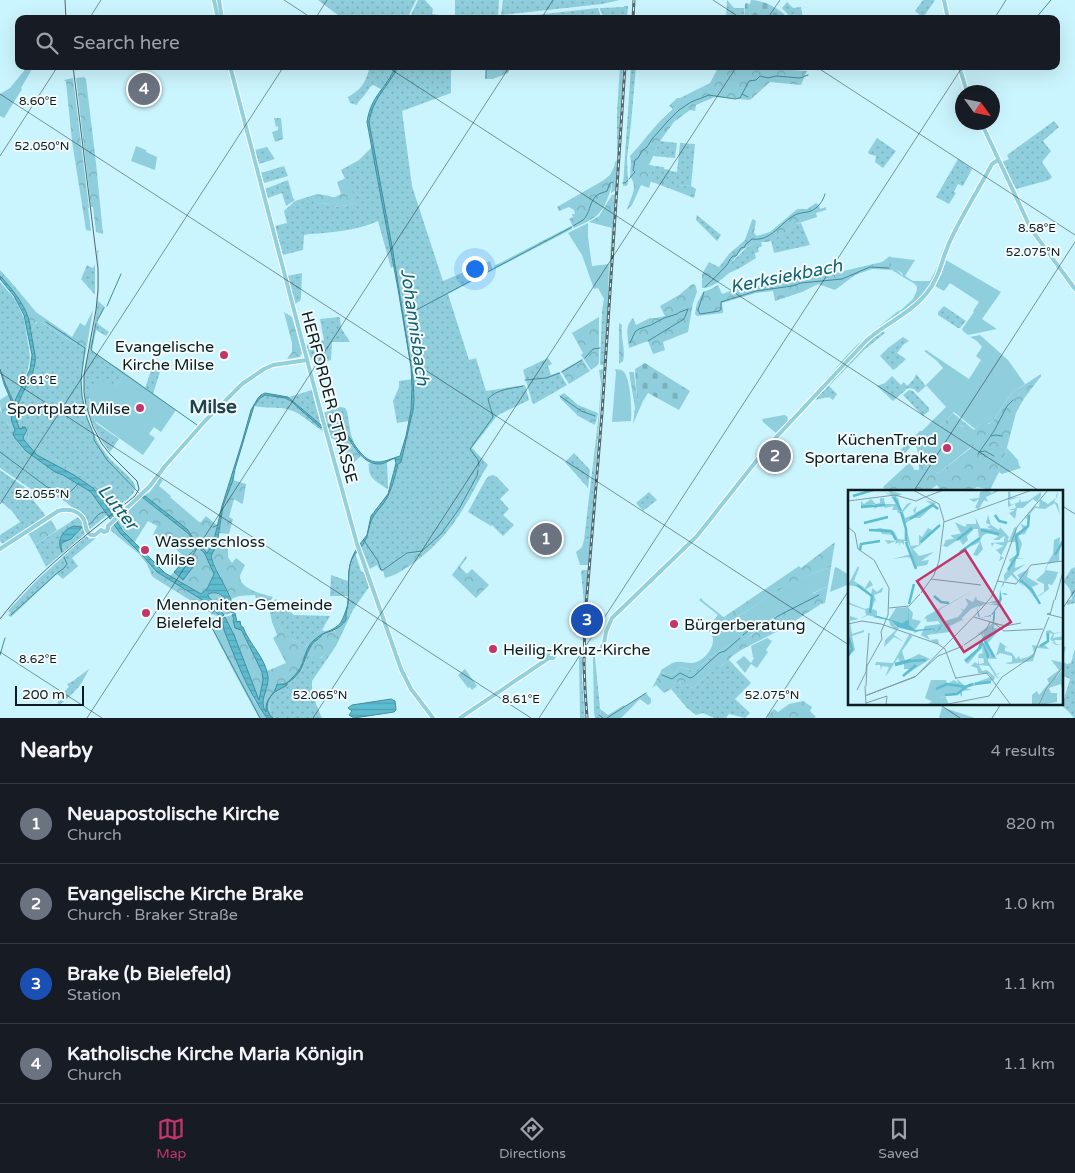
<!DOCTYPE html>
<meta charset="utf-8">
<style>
body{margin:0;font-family:"Varela Round",sans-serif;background:#242831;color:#f1f3f6}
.compass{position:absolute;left:955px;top:85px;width:45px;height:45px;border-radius:50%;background:#171b24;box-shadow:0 5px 20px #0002;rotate:123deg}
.scale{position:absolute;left:15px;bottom:12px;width:69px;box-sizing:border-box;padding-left:5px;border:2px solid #0c1c1f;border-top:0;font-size:14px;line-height:18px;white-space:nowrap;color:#0c1c1f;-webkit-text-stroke:4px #f3fbfd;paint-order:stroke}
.you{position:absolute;left:474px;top:268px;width:18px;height:18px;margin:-12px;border:4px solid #fff;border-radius:50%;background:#1a73e8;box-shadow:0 0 0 8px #1a73e833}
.badge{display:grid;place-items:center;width:32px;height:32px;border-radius:50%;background:#c33669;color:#fff;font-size:16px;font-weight:700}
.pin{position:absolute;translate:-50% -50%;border:2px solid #fff;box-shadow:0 1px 5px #0006}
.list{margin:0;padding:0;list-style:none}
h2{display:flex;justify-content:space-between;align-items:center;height:65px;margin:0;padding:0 20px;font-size:21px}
h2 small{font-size:16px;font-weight:400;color:#9ea1a6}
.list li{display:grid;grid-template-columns:32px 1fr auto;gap:15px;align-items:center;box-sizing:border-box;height:80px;padding:0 20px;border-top:1px solid #363941}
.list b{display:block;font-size:19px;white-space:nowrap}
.list p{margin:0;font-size:16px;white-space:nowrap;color:#9ea1a6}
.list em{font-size:16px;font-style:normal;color:#9ea1a6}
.icon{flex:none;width:28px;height:28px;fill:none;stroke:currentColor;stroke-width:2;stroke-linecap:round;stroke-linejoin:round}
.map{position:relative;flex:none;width:1075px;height:718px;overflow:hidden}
.search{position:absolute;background:#171b24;box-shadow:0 5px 20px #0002;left:15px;right:15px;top:15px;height:55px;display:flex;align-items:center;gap:12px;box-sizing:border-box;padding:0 18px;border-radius:10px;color:#9ea1a6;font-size:19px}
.sheet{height:385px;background:#171b24}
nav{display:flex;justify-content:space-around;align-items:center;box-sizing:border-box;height:70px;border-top:1px solid #363941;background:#171b24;font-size:14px;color:#9ea1a6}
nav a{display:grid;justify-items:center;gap:2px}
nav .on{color:#c33669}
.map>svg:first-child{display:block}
.grass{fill:url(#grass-dots);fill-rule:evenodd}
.forest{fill:url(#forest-crowns)}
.cemetery{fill:url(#cemetery-stones)}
.green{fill:#8fcedc}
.water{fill:url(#water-rules);stroke:#448c9b}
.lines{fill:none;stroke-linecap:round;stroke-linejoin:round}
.stream{stroke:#448c9b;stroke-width:1}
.major-casing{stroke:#fff;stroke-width:6}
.major{stroke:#91d1dd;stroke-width:4}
.tram{stroke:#50696e;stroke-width:1}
.rail-casing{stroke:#50696e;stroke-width:3}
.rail{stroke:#f3fbfd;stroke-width:1;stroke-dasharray:4;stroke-linecap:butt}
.ticks{fill:none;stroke:#0c1c1f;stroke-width:1;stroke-opacity:0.45}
.poi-dot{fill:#c33669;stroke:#f3fbfd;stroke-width:2}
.labels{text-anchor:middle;stroke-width:4;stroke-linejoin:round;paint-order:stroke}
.poi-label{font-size:16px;fill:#0c1c1f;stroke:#f3fbfd;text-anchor:start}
.street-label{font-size:16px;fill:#0c1c1f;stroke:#f3fbfd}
.water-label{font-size:18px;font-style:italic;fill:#136271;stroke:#f3fbfd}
.quarter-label{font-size:19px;font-weight:bold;fill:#1f444c;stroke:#f3fbfd}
.inset-river{fill:none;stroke:#5cbcd0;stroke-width:2.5}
.inset-road{fill:none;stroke:#7f9ea5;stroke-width:1}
.view{fill:#c33669;fill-opacity:0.15;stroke:#c33669;stroke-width:2.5}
.inset-edge{fill:none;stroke:#0c1c1f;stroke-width:2.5}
.ticks-label{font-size:12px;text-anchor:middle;fill:#0c1c1f;stroke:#f3fbfd;stroke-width:4;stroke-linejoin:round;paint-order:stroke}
</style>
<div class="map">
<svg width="1075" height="718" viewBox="0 0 1075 718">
<defs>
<pattern id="grass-dots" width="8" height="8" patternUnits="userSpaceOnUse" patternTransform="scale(1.25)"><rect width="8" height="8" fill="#8fcedc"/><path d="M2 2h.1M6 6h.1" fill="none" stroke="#7ab0bc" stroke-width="1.8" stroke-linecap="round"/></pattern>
<pattern id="forest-crowns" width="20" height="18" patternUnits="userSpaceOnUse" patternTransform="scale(1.25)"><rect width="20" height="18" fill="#8fcedc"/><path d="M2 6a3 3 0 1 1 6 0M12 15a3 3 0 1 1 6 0" fill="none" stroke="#7ab0bc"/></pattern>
<pattern id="cemetery-stones" width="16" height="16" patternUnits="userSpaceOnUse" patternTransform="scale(1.25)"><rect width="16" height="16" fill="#8fcedc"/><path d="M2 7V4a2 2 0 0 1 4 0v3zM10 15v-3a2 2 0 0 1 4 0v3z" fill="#7ab0bc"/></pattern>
<pattern id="water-rules" width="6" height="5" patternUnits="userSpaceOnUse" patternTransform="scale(1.25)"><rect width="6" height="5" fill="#5cbcd0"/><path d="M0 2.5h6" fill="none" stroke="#4fa1b2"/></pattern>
</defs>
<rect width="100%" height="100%" fill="#cbf5fe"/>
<!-- grass -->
<path class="grass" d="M318,0h98l-9,19h-64z
M418,0h7l8,9 -1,5 21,3v2h-44z
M455,0h44l-1,16 -28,3h-15z
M503,0h117l-18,4 -101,11z
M727,0l7,8h10v11h-18z
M923,0h12l-12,18 -8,-7z
M787,2l6,6 8,-1 2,12h-11l-10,-11z
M624,6h4l-1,13h-22l-5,-9v-2l24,-1z
M598,8l4,11h-96l1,-1z
M370,66h26l-5,10 -10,13 -8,-4c-4,2 -4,5 -7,8 -3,5 -7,7 -9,12l-7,-2 -2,-6c14,-8 18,-15 22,-31z
M398,66h53v27l-49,18 10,75 31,95 47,-20 3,9 -45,24 21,66 7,-2 10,33 39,-6 4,15 -29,14 -4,3 -24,31 16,17 -5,8 -3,-1 -2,5 -18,32 -19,27 -18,16 -16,2 -24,17 -3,-1 -3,-5 -7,4 -9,-22c7,-8 7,-17 10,-26 3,-8 10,-13 14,-20 7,-11 10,-25 13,-38l3,-3 12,-50 1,-10 -1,-22 -20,-126 -24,-130c2,-9 3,-17 8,-24 7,-11 16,-20 21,-32z
M620,66h3l-7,124 -5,3 4,-31 2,-2v-47z
M631,66h5l-5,58 -4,34 1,26 -2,2h-3z
M1054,121l5,6 -16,14 8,10 -9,11 10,15 -3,3 -33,9 -14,-27 7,-3 -2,-4z
M877,138l19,13 -13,17 -8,-6 1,-6 -7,-2 -1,-2z
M660,141l17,2 -2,15 -22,-2z
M680,143l15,1 -4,42 -15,-1v6l-29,-11 8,-14 9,1v2l6,1v1l7,1z
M267,147l8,12 -16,5 -4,-14z
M372,147l22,119 -3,2 -13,-47c-17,8 -36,10 -54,12 -7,1 -13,0 -20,2l-1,15 -20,5 -8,-29 12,-3 -3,-12 11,-10 22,-7v9l14,1 1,3 25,-3 -16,-34 18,-10z
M958,159l14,10 -9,17 -5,-2 -4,8 2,1 -7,11 -13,-7z
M284,166l4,10 -24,7 -3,-10z
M288,180l5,18 2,2 -9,6 -4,-13 -14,5 -3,-9z
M615,194c-3,57 -7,115 -11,171h-4l2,-54 2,-12h4l5,-95 -1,-9z
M697,215l24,20 -4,6 -21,-21z
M801,223l9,22 -36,8 -3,-13 17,-9 8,-7z
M758,242h3l1,4 -4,2 1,4 -4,1 1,5 -16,10 -11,5c-1,-8 3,-12 9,-17 8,-7 9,-11 20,-14z
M97,250l2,1 -1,2 1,23 -1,25 7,6 -8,13 1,4 11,8 -3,4 -10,-6 -4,21 33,22 -10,15 -26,11 7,24 23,16 -9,13c-19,-24 -29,-53 -25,-83 2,-14 7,-28 9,-42 4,-26 6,-51 3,-77z
M95,264v31l-14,-16 6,-14 6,3z
M302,273l-1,25 -1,3 -5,3 -8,-28z
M0,282l15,17 9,19 6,38c0,13 -10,36 -16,47l-9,-20 -5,-14z
M944,306l22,15 -6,7h-2l-20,-13v-3z
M898,311l3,1 -23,16 -11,10 -41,42 21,-25 11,-11z
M340,317l1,11 9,14h-18l-1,18 -8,2 -7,-4h-5l-5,-13 18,-5 -4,-21z
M39,321l47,30c-2,9 -4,18 -4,27 -2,29 10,60 29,82 6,6 21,18 24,25 2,8 -7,14 -13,18l-92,-60 -4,-15 -4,1 -3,-1c-10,-23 10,-41 15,-63 4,-14 -11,-35 5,-44z
M882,331l3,2 -21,17 -35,36 8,8 -4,6 -4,-3 -14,3v-2l49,-52 15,-14z
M903,337l6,4 -5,3 -7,9 9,6 -11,10 -2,1 -13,-14 8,-8z
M548,358l4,6 -4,2 3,9 8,-3 8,13 -33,19 -2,-2 -9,-32z
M153,365l7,7 -7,22 -8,-6z
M603,369l-13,172 -6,-1 15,-127 2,-30 -2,-13z
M916,374l10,12 -8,7 -4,-4 -6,-1 -15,13 -16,-15 8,-3 7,-7 9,9 3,-3 3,4 7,-7z
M412,379v20l-3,22 -12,2 -4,-22 6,-14v-6z
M312,390l9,36 -32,-29z
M909,390l4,1 16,17v3l-6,5 -20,-21z
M265,395l23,3 32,29 3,1 1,4c-10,-6 -23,-19 -34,-22 -12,-4 -24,-1 -36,-4l6,-8z
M341,407l4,1 2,3 4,24 3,7 -1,1 -8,-11 -14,-8 -4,1 -3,-12 8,-4z
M0,410l8,14 7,6 -1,2 1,6 11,13 29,21 8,3 28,17 16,23 -18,15 -3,-10 -2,-5 -10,-6 -7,-6 -8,-5 -28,-9 -31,-21z
M574,453l16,17 -2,18 -23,-26z
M387,462l1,26 -1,1c-8,-6 -20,-11 -18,-23l-1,-1 2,-2 10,1z
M0,470l30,21 10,3 -7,6 13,16 -43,28 -3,-3v-6l20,-13 -8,-11 -12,-10z
M493,475l4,2 12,13 -9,9 9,10 -6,6 11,10 -11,11 -11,-11 -1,1 -23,-14 18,-33 3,-3z
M649,492l8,8 -14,11 -7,-8z
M78,517l4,4 3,13 -39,33 -11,-22zM74,526l8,1 -11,12 -10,4v4l1,4 -2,-2c-2,-12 3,-18 14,-23z
M113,523l7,10 33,34 3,12 -4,-3 -5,-12 -8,-10 -29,-24 1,-4z
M86,536l4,3 6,-1 -24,20 6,8 -1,1 -14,12 -6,-5 -46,43 -3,-2 2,-2 -2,-2 28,-30z
M355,553l6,18 4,3 4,13 -16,23 -17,36 -24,35c-1,12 5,26 10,37h-46c-12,-8 -7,-22 4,-29 6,-4 12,-5 16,-11 7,-7 9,-16 11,-25l14,5 8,-8 7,-12 -1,-8 8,-6 3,-4c-1,-7 2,-16 3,-24h-19l1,-21 17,6 2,-14z
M1075,567v36l-8,2v-4l5,-2c-1,-6 -2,-13 -9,-17l8,-13z
M582,570h6l-5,71 -2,-8h1l2,-30 -3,-31z
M276,599l18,16 36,1 -8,14 -5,2 1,2 -11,10 -2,3 -6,-5 -13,-5 -9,-15h-5l-4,-18z
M1061,645l5,2 -4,14 5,3 4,-1 4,-15v70h-1l-5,-6 -7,-6 8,-27 -9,-4z
M580,655l3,1 -1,24 3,38h-5l-1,-60z
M593,656h2v2l6,60h-6l-1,-6z
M729,660l22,23 -16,16 15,14 -5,5 -16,-4 -3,4h-12l-11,-5 -7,2 -9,-7 -16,-19 3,-5 8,-2 10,6 18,-15z
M89,669c-9,19 -15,24 -31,37 -2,-8 6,-14 11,-19l-2,-3 6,-3z"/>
<!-- forest -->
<path class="forest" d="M487,66h24l-3,7 -15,6h-8z
M719,66l54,1 2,2 32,2 -6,14 -31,-3 -20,18 -35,-3 -19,8 -1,6 -5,-1 -16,12 -14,19 -11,24 6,1 -7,13 3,2 -2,7 -8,-3 -9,20 -5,5c3,-13 12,-21 3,-34l1,-15 -1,-5c15,-16 26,-33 43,-47l-4,-3 8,-8h3l30,-15z
M84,77l2,2 10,84 7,71 -7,-2 -3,-25h-2l-15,-129z
M73,78l16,130h-1l3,23 -5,-1 -14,-89 -6,-59 -2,-2z
M274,118h7l2,21 -8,3 -3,-10 6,-2v-4l-2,1z
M615,165c-2,16 -6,42 -20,52 -6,4 -14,8 -21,11l-5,-9 4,-2 -1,-3h3l-1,-4 -5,-3 -10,4 -2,-4 47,-27 6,-5z
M346,178l12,26 -26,3 -1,-3 -14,-1v-9l13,2 1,1h4l6,-3 -4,-12z
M676,185l15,1 5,3 -2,9 -18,-7z
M612,195l1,9 -1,24 -23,-6 10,-6z
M816,203l3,2 1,4 6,-2v3l-10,3 1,4 -21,7 -8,7 -20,11h-10l-8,3 -8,5 -10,11 -3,6v6c-8,7 -16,15 -27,15v-14l7,-12 10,5 10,-13 16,-14 7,-20 1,-1 3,2 -2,12 3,3 13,-4 26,-22 2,-1h9z
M571,226l1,3 -77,40 -1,-3z
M890,256c1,5 2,10 6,13 3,3 5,4 7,8l-11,-7 -20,-1 -17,6 -20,15 -17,-6 -16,8 -27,9 -2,-10 -17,2 -34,10 1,10 -26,3 -2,-2 2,-11 6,-11 8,-3 7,-4 4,9 11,-4 81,-14 -1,-9 15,-2 3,7 4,1 47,-11z
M0,270l11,12 25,30 36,25 8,-14 5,3 8,-16 -7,41 -45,-29h-5l-5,9 -4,-17 -10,-17 -17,-21z
M694,284l2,3 1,5 -4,11 -5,29 -25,10 2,8 -12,4 -5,-13 -19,7c-1,-12 -5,-21 4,-30l3,7 14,-7h6l9,-2 -5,-10 19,-11 12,-10z
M284,312l8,5 10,36 -2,4 -13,2 5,-7v-9z
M599,317v45l-1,3 -7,5 -10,-15 2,-2 -11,-20z
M619,320v3l3,2c-2,12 4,24 1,36l-4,3z
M582,359l8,12 -21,13 -8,-13z
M629,372h5l3,27 3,2h3l-10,23 2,-16z
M1041,374v2l-18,24 -7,13 -11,42 -8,16 2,1 -9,18 -13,-3 -8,5h-32l2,-4 -2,-3 -10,7h-39l-5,-5 26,-24 4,4 1,3h5v-6l4,-2c6,6 9,11 17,10l31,-24 -8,-22 -8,-1 -37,29 -1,-6 36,-35 21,17 6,-6h9l4,-3 20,-30h2z
M564,393l14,12 20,8 -3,12 -17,-9 -18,-18v-2z
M9,394l4,11 -2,6 1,11 3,8c-11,-9 -15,-16 -15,-30z
M332,426l7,3 13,15 -8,6 8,-5 9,11 -12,11c1,-5 0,-10 -4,-14 -8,0 -9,-8 -11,-14l-3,-1 -3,-11z
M27,430l3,13 92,60 -11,9 -9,-13 -9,-11 -19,-13 -37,-20 -13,-15 -1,-3z
M480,471l3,2c-19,36 -34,64 -68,89 -10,7 -18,13 -30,16l-2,-7 24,-17 16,-2 18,-16 19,-27 18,-32z
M160,478l3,2 -4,6 12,10 -1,1 29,25h2l5,-6 11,9 -4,19 -5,8 -1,1 -14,-15 -6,-9 -44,-33 4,-4 2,1z
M233,480l13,4 -3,19 -1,1 -8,-5 -5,18 4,2 -4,15 -10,-1 4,-27z
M142,497l47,37 3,6 13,14 9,19 -7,16 -6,5 -31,-18 4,-4 5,5 14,-11 -26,-26 -3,-2 -5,4 -6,-7 4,-9 -9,-5 -14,22 -18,-22z
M51,520l6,10 -22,15 -7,-12 6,-2z
M218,538l10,6v13l4,6 4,-5 9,7c-1,3 -4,7 -5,11 -1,13 23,18 33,21l-2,3 -14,3 -2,-8 -16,1 -8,3 -2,-6 -7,-11 -11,-26 6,-12z
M835,542l-4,25c-37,11 -69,35 -102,55l-5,-5 75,-51 2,2z
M466,556l1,2 -7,9 7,7 5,-5 17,16 -13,13 -24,-23z
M153,567l7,7 44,27 17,16 -7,-2 -58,-36z
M828,586l-3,17 -4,1 -31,20v1l-49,25 -10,7 -2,3 -19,13 -18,15 -11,-6 -6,2 -4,5 -7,4 -8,-8 -4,3 8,-15 14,2 5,-8 16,4 21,-18 13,-8 11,-10 5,5c25,-21 54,-40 83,-54z
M211,593c13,1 18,7 21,20l-8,2 -16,-17v-4z
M232,615l5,14 4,1 1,1 20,41 1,8 -4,20 -25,-65 -9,-18z
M210,616l7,4 5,-1 1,8 17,42 -6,3 -24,-47 -1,-3z
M275,621l2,1 9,15 13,5 6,5 8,-10 5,-3 -1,-2 5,-2 2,1 9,-1c2,2 4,4 3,7 0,8 -13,21 -19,22l-5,-4 -5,-2c-3,13 -7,27 -20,32v-2l-4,1 -5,-1 -6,12 7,-5c-9,9 -16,19 -3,28 -4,0 -7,-2 -10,-6 -8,-10 2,-22 2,-32 0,-2 -1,-7 -1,-9l19,-8 -13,-25 4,-3 -5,-13z
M803,701l9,6 -2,4 6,6 -2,1h-46l-1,-2 7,-7 4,3 11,-8z"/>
<!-- cemetery -->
<path class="cemetery" d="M751,0c13,0 29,9 38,19h-45l1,-15 1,-1 4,1z
M645,363l45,28 -11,19 -31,-17 -5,8h-3l-3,-2 -2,-30z"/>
<!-- green -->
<path class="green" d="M28,66h3l-2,3 2,2 -10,17 1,1 -18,29 -4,-2v-22l10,-6z
M136,146l10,4v2l11,5 -2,13 -24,-9z
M588,223v14l4,29 17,-2 -1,36 -4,-1 -6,-11 -4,1 -12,-34 -14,-22z
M890,257l25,3 -10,16 8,5h17l7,-14 2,3 -10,18 -12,13 -14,11 -5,-1 3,-1 12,-11 4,-9v-3l-2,-3 -12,-7 -1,-4 -8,-5 -3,-4z
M946,260l55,32 -19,27 15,10 -29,6 -5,-4 -1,-2 12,-17 -1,-1 6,-9 -29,-19 -6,8 -9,-5 7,-13z
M980,335l28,25 17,24 -10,7h-2l-20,30c-5,3 -8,5 -13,3l-5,5 -21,-17 -37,36 -4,-4 -13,15 -4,-5 24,-23h2l24,-24 -20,-22 17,-17 -6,-7 -13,-10 2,-1 43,29 12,-19 -5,-4 6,-9 -5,-6 -7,-4z
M615,369c4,1 6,0 8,2 8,7 9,40 8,50l-19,1 4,-50z
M125,373l51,37 -15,22 -7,-5 -5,7 6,4 -12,17 -48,-34 -6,-26 4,-11 4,-6 16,10h2z
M784,415l3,1 1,5 -12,12 -13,-11 -1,-3z
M955,425c12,0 22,12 16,22l-31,25h-7l-13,-14 -2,-4 34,-28z
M1007,448l11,12 1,5 2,3 -19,6 -5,-3 8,-16z
M584,540l6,1 -2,24h-8l-4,-13 6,-5z
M831,567l-3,19 -15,7 -6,7 -26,13 -20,13 -16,14 -5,-4 -11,9 -13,8 -21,18 -16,-4 -5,8 -14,-2 2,-4c5,-2 8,-6 14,-7 5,-1 10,1 16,1 11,-1 22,-14 21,-25l-4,-7v-5l9,-11 -19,-15 3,-2v2l28,22c32,-21 64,-44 101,-55z
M835,567l3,1 11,7v13h-2v-3l-17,7z
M767,638l5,3 -6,9 2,2 -11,16 -6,-4 -6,9 -9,-11 8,-6 7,7 3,-5 -1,-1 -2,-11z
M240,669l14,31 13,18h-8l-25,-46z
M465,669l12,17 -5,4 -2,-3 -2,1 -10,-13z
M646,693l5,6v4l-3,2 -8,-6 -19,19h-20l-1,-9 8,6 16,-10 1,2z
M942,707l33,11h-36z"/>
<!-- water -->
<path class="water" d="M396,66h2l-2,5c-12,20 -22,26 -27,51l24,130 20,126 1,22 -1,10 -12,52 -3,2c-3,12 -6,26 -13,37 -4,7 -11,12 -14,20 -3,9 -3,18 -10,26l-1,-3 7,-9 4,-19 17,-22 8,-31 -1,-3 1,-2c-5,1 -10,5 -15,6 -27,2 -31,-41 -53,-37l-1,-2c25,-4 27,39 53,37 7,-1 13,-4 20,-6l6,-20 5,-26 1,-22 -1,-21 -13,-78 -31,-167c4,-27 19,-33 29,-56z
M0,276c10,10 24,28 28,41 3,9 3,18 5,27 1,6 3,13 2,19 -4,24 -26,40 -16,65l3,1v-2h3l2,3 -4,7 1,3 13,15 37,20 19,13 9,11 21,32 42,42 36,21 6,-5 7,-15 -9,-20 -13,-14 -3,-6 -47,-37 1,-1h2l42,33 6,9 14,15 6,-9 9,-38 20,-64 9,-32 7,-12 3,-3 4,-2 23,4 34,29 1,2 -3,-1 -29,-26 -6,-3 -20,-3 -5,3 -6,8 -19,63 -2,11 -10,26 -6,38 -6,12c5,20 21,36 23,56l-2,1c-3,-12 -11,-24 -24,-19v2l16,19 -3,2 -17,-16 -47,-29 -15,-17 -22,-22 -29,-41 -28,-17 -8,-3 -29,-21 -11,-13 -2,-4 2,-4 -3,-8 -1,-8 2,-9 -9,-21 -4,-15 5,14 9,20 16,-34 2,-14 -8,-40 -10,-19 -14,-17z
M74,526l8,1 -11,12 -10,4v4l1,5c-6,-11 0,-22 12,-26z
M356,550l1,2c-12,12 -7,33 -9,49 0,7 -3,13 -2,19 -6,9 -15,11 -24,14 -2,6 -8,6 -11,12 -9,15 -6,26 -24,37v2c-4,3 -8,4 -12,7 -9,7 -11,19 -2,26h-6c-19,-26 -31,-58 -43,-88 -1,-4 -1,-7 -2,-11l3,-2 9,18 25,65 4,-20 -1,-8 -20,-41 -1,-1 -6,-2 -2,-8 1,-1 -2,-4 3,-2 2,9 3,-1 1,5 2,1c6,17 23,31 25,50 1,12 -10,24 -2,35 -1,-16 9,-16 11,-28 2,0 5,0 7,0 4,-1 6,-4 9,-7 14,-13 9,-25 20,-36 9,-10 26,-10 30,-23 2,-5 4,-10 5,-15 2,-20 -3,-35 8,-53z
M186,559l7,8 -10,13 -9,-8z
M391,699l4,2 1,9 -2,2 -40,6 -5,-3 3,-4 -4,-3 4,-3z"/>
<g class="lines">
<!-- stream -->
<path class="stream" d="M1035,19l16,-19
M486,78v-7l2,-5
M742,94l6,3
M629,179l6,-7 -2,-2 2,-10 3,-2 4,-7 5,-4 5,-8 16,-18 11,-11 12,-8 18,-7 26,4 5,-1 9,-17 7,-1 4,-4 8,2 8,-2 24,2 8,-3
M623,183h2l3,-3
M573,226c3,-2 7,-4 10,-6 7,-6 6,-17 13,-24 3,-3 7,-3 11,-5l3,-8 3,-1
M705,287c8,-7 14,-14 21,-21 3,-3 3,-7 7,-10h3l5,-8 4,-1v-2l7,-6c19,3 29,-17 43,-24 5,-3 11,-2 16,-4 7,-3 12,-10 14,-17
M704,292l-6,18 2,4 19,-3 2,-2v-7l35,-11 36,-5 9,-3 41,-4 28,-12 19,1
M107,306l14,-32
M405,316l167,-89
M97,321l7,-13
M46,322l39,26 -4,32 1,16 5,22 7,17v5l13,20 32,33
M96,323l-5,26 1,2 105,74
M648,341l36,-22 4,-10
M630,343l5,-11 4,-3 12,-4 13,-7 13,-4 3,-2 8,-3
M585,358l8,-9 7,-1
M562,372l20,-12
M525,380l21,-2 14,-5
M560,396l21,15 14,5
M991,436l5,-1 6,1
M0,452l47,35 21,7 11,-11
M979,452l6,-1 9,5
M978,454l16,-23 13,-25 6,-6
M479,466l-1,-6 -8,-11 23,-32 -5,-18c9,-10 22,-10 35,-13
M88,525c8,-4 8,-14 19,-13
M213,527l5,-2
M365,542l13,19 3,9h2l24,-17 15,-2 19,-17 18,-25 18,-33 1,-6
M186,559l3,-4 10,-9
M212,614l3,-5
M11,615l45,-41 8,-6 3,-4 -3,-7
M210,617l-1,5 51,96
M759,628l6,-3 13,-9 41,-21
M743,635l6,-5 5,-1
M0,655l5,-17
M662,675l10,4 8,-6 10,5 3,-1 26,-24 6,-2 15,-13
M599,715l4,3
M607,718l39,-25"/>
<!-- major casing -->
<g class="major-casing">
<path id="major" d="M214,0l4,19
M219,0l3,19
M944,0l4,19
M230,66l91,347 36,131 44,125 10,20 22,29
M959,66l8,26
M981,122l50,107 44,60
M108,526l42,-40 15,-20 40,-45 37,-37 22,-15 9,-4 34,-5
M101,530l3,2 3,-1 1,-3v-2
M0,549l58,-38c9,-3 21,-1 26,9 2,3 1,9 4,12 2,4 3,3 7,3l6,-5
M555,653c4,-2 7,-4 11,-4 14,1 24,11 36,-1v-2l2,-2 2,-12 6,-14 85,-82 72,-91 97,-104c18,-17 44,-27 60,-47 14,-16 16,-37 25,-55 12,-26 28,-50 41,-75l6,-4
M549,658l-1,-2v-4l4,-1 3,2
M460,718l89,-60h4l2,-2v-3"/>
</g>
<!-- major -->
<use href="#major" class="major"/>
<!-- tram -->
<path class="tram" d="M65,0l1,19
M0,619c36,-47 89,-86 135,-123l4,-7 -2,-8 -27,-27 -8,-10 -9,-17 -7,-22 -2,-13v-17l12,-65 2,-20v-21l-25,-203"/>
<!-- rail casing -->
<g class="rail-casing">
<path id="rail" d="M633,19l1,-19
M587,718l-2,-29 -1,-25 1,-45 17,-206 23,-347"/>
</g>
<!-- rail -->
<use href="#rail" class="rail"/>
</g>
<!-- ticks -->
<path class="ticks" d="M284,0l29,19M713,0l29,19M89,19l12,-19M315,19l12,-19M541,19l12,-19M767,19l13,-19M994,19l12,-19M386,66l655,426M815,66l260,169M0,94l849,551M0,156l58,-90M0,373l531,345M913,492l162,-250M0,504l284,-438M1061,505l14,9M1061,611l14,-21M0,652l102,66M939,704l21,14M87,718l423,-652M313,718l424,-652M539,718l424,-652M766,718l83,-128M992,718l9,-14"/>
<!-- markers -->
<g class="poi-dot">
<circle cx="224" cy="355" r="5"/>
<circle cx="140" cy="408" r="5"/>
<circle cx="947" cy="448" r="5"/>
<circle cx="145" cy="550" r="5"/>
<circle cx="146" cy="613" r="5"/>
<circle cx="674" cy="624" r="5"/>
<circle cx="493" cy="649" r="5"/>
</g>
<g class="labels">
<!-- poi labels -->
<g class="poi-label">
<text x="214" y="352" text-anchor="end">Evangelische<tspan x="214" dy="18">Kirche Milse</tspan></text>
<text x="130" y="414" text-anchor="end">Sportplatz Milse</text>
<text x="937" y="445" text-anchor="end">KüchenTrend<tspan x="937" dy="18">Sportarena Brake</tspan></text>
<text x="155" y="547">Wasserschloss<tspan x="155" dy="18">Milse</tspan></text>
<text x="156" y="610">Mennoniten-Gemeinde<tspan x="156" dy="18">Bielefeld</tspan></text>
<text x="684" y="630">Bürgerberatung</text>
<text x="503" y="655">Heilig-Kreuz-Kirche</text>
</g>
<!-- street labels -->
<g class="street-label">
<text transform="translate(330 397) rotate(75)" y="6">HERFORDER STRASSE</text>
</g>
<!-- water labels -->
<g class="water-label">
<text transform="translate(786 276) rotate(-11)" y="6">Kerksiekbach</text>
<text transform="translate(415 327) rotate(82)" y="6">Johannisbach</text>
<text transform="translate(118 507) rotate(51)" y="6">Lutter</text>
</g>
<!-- quarter labels -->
<g class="quarter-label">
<text x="213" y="413">Milse</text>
</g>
</g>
<!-- overview -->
<g transform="translate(848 490)">
<rect width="215" height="215" fill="#cbf5fe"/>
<path d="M210,0v5l-1,2 -3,4 4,3 2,11 -5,-12 -10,6 -10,-1 -5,6 -1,12 -4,8 -7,1 4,9 -4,14h7l-9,1 -1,9 11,-4 -13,9 12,15 -14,-13 -6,7 -1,-7 8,-10 -3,-5 8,-6 -1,-12h-8l-7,14 3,2 -5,3 3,-10 -1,4 -5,-5 8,-4 -10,-3 -2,4 -1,-4 13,-1v-4l5,3 5,-13 2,-1v6l7,-3 -2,-6 7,3v-9l-3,1 9,-13 5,1 1,-8 8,5 8,-6v-5l1,4zM45,6l5,2 3,12h-9l2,-4 -9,2 -2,-3 -2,4 1,-4 -8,4 1,-5 -14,3v-6l3,3 7,-5 5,5 4,-1v-5h4l1,6h11l-5,-7zM10,76l1,2 -5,13 11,7 5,-8 3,5 -7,4 5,6 1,-7 5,4 6,-5 -1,5 -8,3 3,8 -2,-3 -4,12 -5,3 -1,-5 -17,-6v-6l2,5 15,6 7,-2 -1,-10 -7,-9 -16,-3zM126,100l-35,20 6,11 13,-4 5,-6 -3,-3 4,2 4,-6 -3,-6 8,4 3,-6 1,4 10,3 14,-4 -2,5 -9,-1 -11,3 2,3 -3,-3 -7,3 -9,9 2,6 -2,-4 -12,6 3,11 -3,-5 -23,3 3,5 8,-1 1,6 -18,-10 4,-9 15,-2 -2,-3 -11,1 -1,-4 -3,2 3,-4zM147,127l-1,6 10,2h-10v3l6,1 -12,14 9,16 -19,-1 1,-4 5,-1v-16l-1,-5 -7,3 17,-12zM202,140l4,3 9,-1 -9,2 -1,4 10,-2v4h-9l2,4h6l1,3 -2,-3 -5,1 -5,-3 4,1 -5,-4 3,-5 -4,-1v9l-4,3 4,4 -12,-1 -4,13 -24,3 -4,-1 7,-1v-6l-12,-3 -4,3 4,-14 8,6 -3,-1v4l7,2 4,6 3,-3 1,3 8,-2 6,-4 -2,-8 6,1 9,-4 -1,-11z" fill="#8fcedc"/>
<path d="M39,0l15,4 -6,3 5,15 6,-8 5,-2 -9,10 2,6 10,-4 -2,-4 4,-4 -2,7 16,-9 -6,-4 11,3 -16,15h-7l-8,6 6,22 8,-1v-10l3,2 6,-9 4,2 -12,15 -7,4 6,7 15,-4 -13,9 8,-1 -2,5 -12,2 -1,-7 -6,-3 -16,2 20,-5 -3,-10 -5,-4v5l-3,-3 -1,2 -2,3 2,-5 -5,2 1,-3 -8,3 -3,-4 11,1 -2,-6 -12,-1 -3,-5 -6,2 -4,-1 11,-2 14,3 4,8 8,1v-12l-5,-14 -4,-2 2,-3 -5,-12 -10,-5 7,2zM139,0l5,3 3,-3h13v1l-7,-1 -15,7 2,5 -4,-2 -5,9 -4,-1 4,-9 -5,3 -5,-3 10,-1 1,-6zM165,0l-3,2 1,6 10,-1 -12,3 2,5 8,-3 1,-4 1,4 7,-1 13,-9v4l-4,6 -4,-3 -10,9h-6l-2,11 -6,-6 6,-3h-7l8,-2 -1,-4 -7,3v-15zM128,29l5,10 8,1 10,5 1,2 -7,-4 -9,1 -4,6 3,9 -6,7 -4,-1 7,-13 -8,4 -2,-3 9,-3 -1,-11h-4l-7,7 1,4 -5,5 -4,-6 -12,8 -4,-1 3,-6 8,-1 -3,-4 13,-1 -4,-2 2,-5 14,-2zM212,47l-1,24 -11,3 -2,6 12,2 -2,6 -4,7 -4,-1 1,5 -8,6 -5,2 8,-5v-8l-8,-4 8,-7 5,-13 4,-6 1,-14zM181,79l-2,8 12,7 -7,3 6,15 -21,-27zM135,142v4h2l1,-1 2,-1 -6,7 5,16 -3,-3 12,20 6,-2 -6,3 4,4 -4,-2 -7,-11 -10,-1 3,6 5,-1 8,7 -1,3 -28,8 6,2 -10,1v6l-3,-4 -14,2 3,8 -3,-7 -14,5 -6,-3 6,-18h15l1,4 7,-4 4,3 -1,-4 8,7 26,-9 -2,-3 -11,-1 -1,-5 -6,-2 4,-4 3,2v-5l1,5 5,-1 -2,-16 -14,17 -3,-2 13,-12 5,-13 -3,-4zM62,143l2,4 -10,14 3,10 -5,1 -2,-4 -13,20 6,-9 -6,8 4,-10 -7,-1 -1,4 -1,-5h-5l1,-3 17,1zM203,170l10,2 2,4 -24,39h-7v-10l5,-4 2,4 10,-12 -2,-4 12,-9zM215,179v23l-2,-8 -12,4 2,5h6v9l-17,3 7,-16z" fill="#8fcedc"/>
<path d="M140,25l3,10 8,5 1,-3 9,10 -2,4 -3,-5 -5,4h-6l6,-4 -12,-3 -5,3 3,-5 -11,-3 -29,19 1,-7 9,-1 -4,-3 14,-4h-5l-5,-10 12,6 -1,-4h11l-2,-7 5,11 12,1 -5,-2 4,-2 -5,-2zM60,117l5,6 -1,6 9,2 -6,9h7l-8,3 1,-2 -12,-8 -10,-2 3,6 18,4 -15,-3 -5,7 10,7 -10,-5 -10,10 1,-7 11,-10 -6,-5 -1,-5 -23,-5 7,-6 4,2v5l12,3 7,-11zM2,126l9,3 -9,2 2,13 12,-4v2l-12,4 3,14 -7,7zM54,162l3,9 14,-7 11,5 -26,17 5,-7h-5v-6l-3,-1 -2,-5zM91,205l2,3 4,-2 4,9h-22l5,-4 -1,-4z" fill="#8fcedc"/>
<path d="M162,79l-6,6 1,3 -1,5v1l-4,5 1,5 4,-1 3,2 -7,-1 1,5 -3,7 -4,5v6l-1,5 -2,3 1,3 -1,5 -10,7 7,15v2l-1,2v2l-5,-16 -6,4 6,-12 9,-5 1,-16 1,-2 -3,1 -1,7 1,-6 -11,2 -2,-2 -1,-10 -21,17h-5l-3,2h-5l-2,2h-1l1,1 -4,4h-1l-1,-2 -2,1v-3l-2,2 -13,1 -2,1 -19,-5 -5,-6 -19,-4 -3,-3h-1l-3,2 -7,3 -11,-1 11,1 10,-5h1l3,3 5,-1 24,7 6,-3v-13l1,18 6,5 18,-2 4,4 2,-5 4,-2 8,-2h5l21,-17 3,-1h4l-7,1 3,12 11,-3 7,-10h-11l12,-1 1,-15 5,-9 -1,-5z" fill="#5cbcd0"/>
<path class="inset-river" d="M5,6l20,-6M46,7l7,14M13,17l24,-2M53,22l5,17v12M147,25l4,6 8,2M62,29l23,-14 5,4M16,33l24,-6M21,40l22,1 5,9M133,40l18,4M109,50l15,-12M58,52l10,27M73,52l19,-17M12,60l1,-6 19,-3M112,62l20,-14M207,65l8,-14M160,80l10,-16 -2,-18 12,-10 1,-11M172,90l12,10 8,14M9,95l15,11 -2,17M86,106l7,6 8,1M61,114l5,-20M137,151l9,16M192,156l8,-5v-8M0,166l4,-7 -3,-11M63,171l15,-1M117,171l16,-14M47,174l16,-4M47,175l16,-4M55,186l13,-11M127,194l16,-2M88,199l11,-5 18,3 8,-3M97,205l12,-1 9,-7"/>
<path class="inset-road" d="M65,0l26,14 5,17 -5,40 -5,14 -13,18M77,7l19,-7M0,11l47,-6 21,6 9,-4M215,23v23M96,32l88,-32M0,37l7,6 3,16 16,11 15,28 -1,27 -7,17 1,7 -15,27 -1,20M83,89l50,6M149,91l19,3 15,-19 32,-4M207,110l8,-28M41,118l20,-2 11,-12M202,123l-3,1 16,4M202,125l4,-15M126,127l20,6M146,133l10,8 39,-2M0,134l14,-3 19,3 57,20 7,5 11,30M116,155l22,-15 4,-8 15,4 16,-3M108,188l31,-5 24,32M17,196l1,18M9,200l9,-18 3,-39M19,205l48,-18 23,-21 25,-10M17,206l51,-20 67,-69 9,-11 25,-69 31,-37M18,213l21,-7 -1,9M95,215l46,-9 13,-19 31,-21 16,-39M191,215l7,-16 17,-22"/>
<path class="view" d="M117,60l46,72 -47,30 -47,-71z"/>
<rect width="215" height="215" class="inset-edge"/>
</g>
<g class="ticks-label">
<text x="38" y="105">8.60°E</text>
<text x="42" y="150">52.050°N</text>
<text x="1037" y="232">8.58°E</text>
<text x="1033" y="256">52.075°N</text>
<text x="38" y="384">8.61°E</text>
<text x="42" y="498">52.055°N</text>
<text x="38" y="663">8.62°E</text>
<text x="320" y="699">52.065°N</text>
<text x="772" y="699">52.075°N</text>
<text x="521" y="703">8.61°E</text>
</g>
</svg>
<svg class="compass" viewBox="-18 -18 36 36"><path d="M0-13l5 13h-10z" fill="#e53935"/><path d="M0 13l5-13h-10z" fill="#9ea1a6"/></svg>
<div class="scale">200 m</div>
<div class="you"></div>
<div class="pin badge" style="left:546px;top:539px;background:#6b7280">1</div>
<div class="pin badge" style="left:775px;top:456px;background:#6b7280">2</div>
<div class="pin badge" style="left:587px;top:620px;background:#1a4fb4">3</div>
<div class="pin badge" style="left:144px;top:89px;background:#6b7280">4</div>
<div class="search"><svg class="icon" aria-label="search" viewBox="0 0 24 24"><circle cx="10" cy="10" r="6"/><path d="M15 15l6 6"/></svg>Search here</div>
</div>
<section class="sheet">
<h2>Nearby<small>4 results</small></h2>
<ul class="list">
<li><span class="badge" style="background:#6b7280">1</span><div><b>Neuapostolische Kirche</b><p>Church</p></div><em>820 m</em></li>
<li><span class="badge" style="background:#6b7280">2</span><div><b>Evangelische Kirche Brake</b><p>Church · Braker Straße</p></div><em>1.0 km</em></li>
<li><span class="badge" style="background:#1a4fb4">3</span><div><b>Brake (b Bielefeld)</b><p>Station</p></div><em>1.1 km</em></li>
<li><span class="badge" style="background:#6b7280">4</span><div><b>Katholische Kirche Maria Königin</b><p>Church</p></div><em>1.1 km</em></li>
</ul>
</section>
<nav>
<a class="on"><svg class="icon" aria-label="map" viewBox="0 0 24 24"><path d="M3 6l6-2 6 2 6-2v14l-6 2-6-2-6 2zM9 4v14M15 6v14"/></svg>Map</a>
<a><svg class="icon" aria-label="directions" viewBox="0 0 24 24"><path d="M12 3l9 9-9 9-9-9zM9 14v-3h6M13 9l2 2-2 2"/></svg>Directions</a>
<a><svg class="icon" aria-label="saved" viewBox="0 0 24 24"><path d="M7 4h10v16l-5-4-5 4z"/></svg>Saved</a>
</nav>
